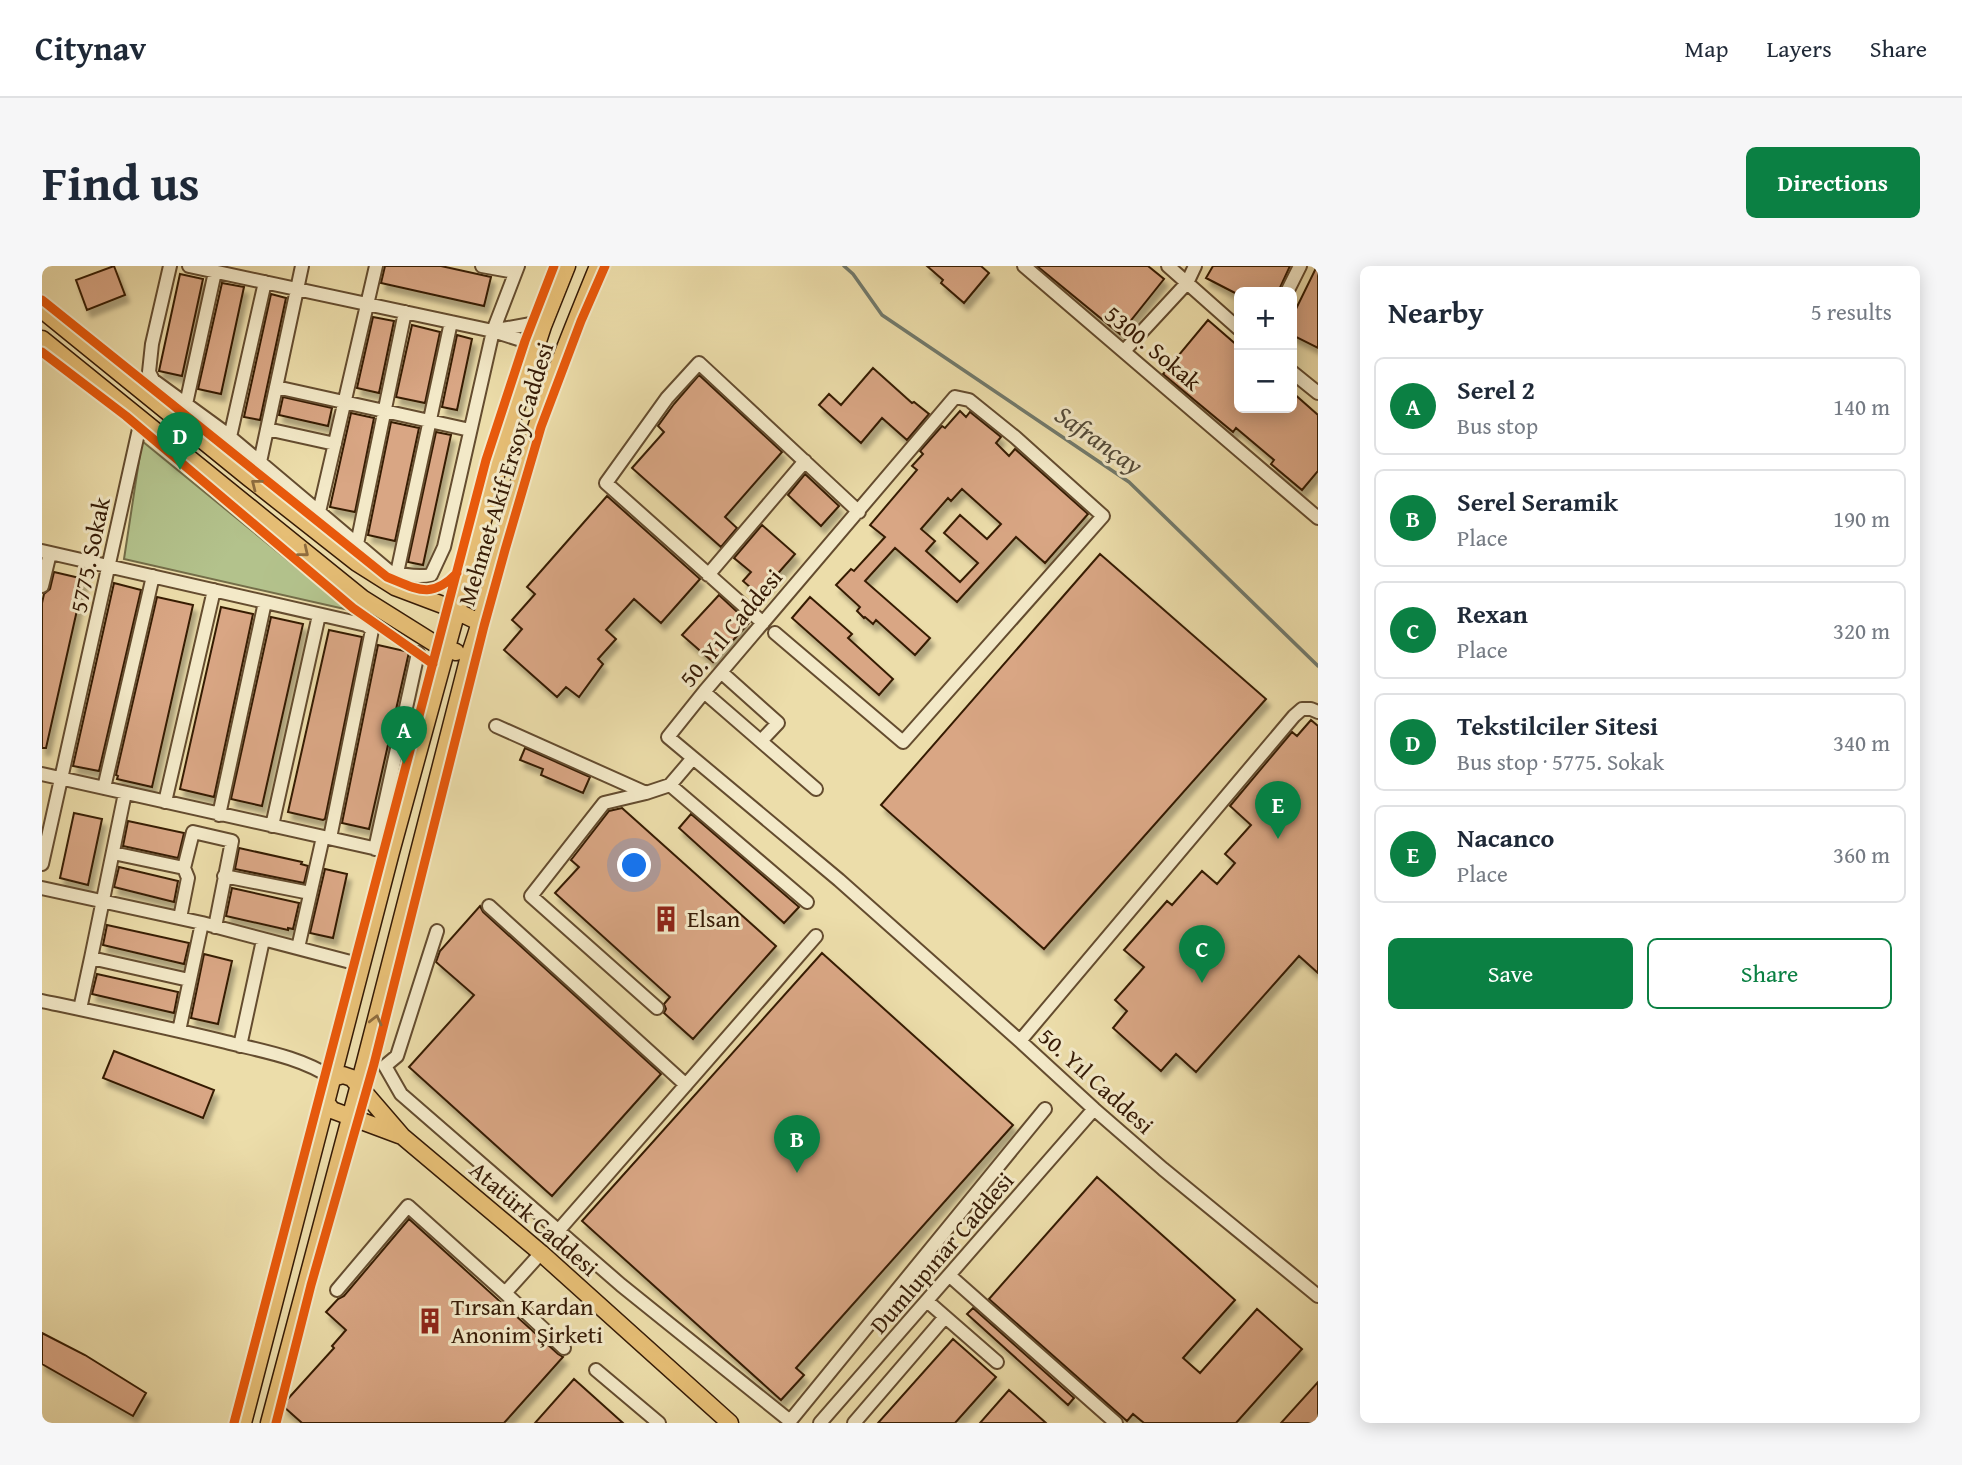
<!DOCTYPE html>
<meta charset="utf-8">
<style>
body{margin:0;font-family:"Gentium Book Plus",serif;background:#f6f6f7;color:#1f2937}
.controls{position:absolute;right:21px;top:21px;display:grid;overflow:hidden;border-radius:10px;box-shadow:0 4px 18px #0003}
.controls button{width:63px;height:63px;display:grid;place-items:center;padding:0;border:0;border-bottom:2px solid #e0e1e3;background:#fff;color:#1f2937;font:35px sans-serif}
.you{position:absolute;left:593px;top:600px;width:24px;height:24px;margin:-18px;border:5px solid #fff;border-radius:50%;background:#1a73e8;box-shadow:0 0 0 10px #1a73e833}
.badge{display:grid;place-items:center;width:46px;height:46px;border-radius:50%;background:#0b8043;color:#fff;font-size:23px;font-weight:700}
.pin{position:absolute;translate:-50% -58px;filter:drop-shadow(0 2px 4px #0008)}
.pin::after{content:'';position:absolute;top:37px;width:24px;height:21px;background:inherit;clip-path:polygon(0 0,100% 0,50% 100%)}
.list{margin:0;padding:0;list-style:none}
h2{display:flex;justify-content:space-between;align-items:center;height:91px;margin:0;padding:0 28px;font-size:30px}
h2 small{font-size:23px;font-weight:400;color:#747a83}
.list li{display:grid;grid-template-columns:46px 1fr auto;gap:21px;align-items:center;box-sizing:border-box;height:98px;margin:0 14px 14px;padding:0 14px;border:2px solid #e0e1e3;border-radius:10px}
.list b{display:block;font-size:26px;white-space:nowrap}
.list p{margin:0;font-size:23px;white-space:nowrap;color:#747a83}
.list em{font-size:23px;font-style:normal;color:#747a83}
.actions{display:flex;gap:14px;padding:21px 28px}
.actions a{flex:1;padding:16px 0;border:2px solid #0b8043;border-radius:10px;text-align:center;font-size:24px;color:#0b8043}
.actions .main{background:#0b8043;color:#fff}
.map{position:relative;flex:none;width:1276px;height:1157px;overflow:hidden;border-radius:10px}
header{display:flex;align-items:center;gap:42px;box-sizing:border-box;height:98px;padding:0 35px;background:#fff;border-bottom:2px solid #e0e1e3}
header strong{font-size:33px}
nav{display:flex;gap:38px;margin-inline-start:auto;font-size:24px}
.intro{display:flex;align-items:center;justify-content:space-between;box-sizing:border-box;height:168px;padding:0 42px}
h1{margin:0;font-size:49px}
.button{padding:18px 32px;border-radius:10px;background:#0b8043;color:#fff;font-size:24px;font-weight:700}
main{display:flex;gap:42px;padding:0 42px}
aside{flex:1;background:#fff;border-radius:10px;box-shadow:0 4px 18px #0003}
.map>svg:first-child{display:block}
.green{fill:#b3c28c;stroke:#746e49;stroke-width:2}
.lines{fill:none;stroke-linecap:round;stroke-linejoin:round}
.stream{stroke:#727a6c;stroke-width:3.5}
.building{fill:#d9a684;stroke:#361b06;stroke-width:2;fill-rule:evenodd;filter:url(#shadow)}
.minor-casing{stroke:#644c2f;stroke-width:16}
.major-casing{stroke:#361b06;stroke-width:19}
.minor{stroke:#f3e9c8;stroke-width:12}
.major{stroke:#e6be75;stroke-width:16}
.cycleway-casing{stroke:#f3e9c8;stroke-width:13}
.cycleway{stroke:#e8590c;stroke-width:9}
.oneway{stroke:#8e6c3e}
.labels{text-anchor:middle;stroke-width:6;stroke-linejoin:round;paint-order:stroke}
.street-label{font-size:24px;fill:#361b06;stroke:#f3e9c8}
.poi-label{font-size:24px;fill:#361b06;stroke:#f3e9c8;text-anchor:start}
.water-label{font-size:26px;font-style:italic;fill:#544b39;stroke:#f3e9c8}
</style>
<header>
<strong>Citynav</strong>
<nav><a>Map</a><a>Layers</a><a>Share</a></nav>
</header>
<div class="intro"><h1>Find us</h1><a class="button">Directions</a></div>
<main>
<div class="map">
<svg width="1276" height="1157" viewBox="0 0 1276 1157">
<defs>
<filter id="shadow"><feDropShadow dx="4" dy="7" stdDeviation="2" flood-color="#0004"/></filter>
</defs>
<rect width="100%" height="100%" fill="#ecddaa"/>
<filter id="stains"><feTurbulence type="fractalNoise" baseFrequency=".00286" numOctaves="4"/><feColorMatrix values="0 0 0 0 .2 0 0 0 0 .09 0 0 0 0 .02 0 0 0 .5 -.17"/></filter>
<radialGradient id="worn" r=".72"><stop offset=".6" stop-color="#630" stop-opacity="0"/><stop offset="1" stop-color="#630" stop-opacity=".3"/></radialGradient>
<!-- green -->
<path class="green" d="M100,175l207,169 -225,-51z"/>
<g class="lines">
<!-- stream -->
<path class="stream" d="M802,0l9,8 29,41 247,167 189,184"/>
</g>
<!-- building -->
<path class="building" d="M72,0l11,29 -38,15 -11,-30z
M343,0h56l50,11 -7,29 -103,-23z
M885,0h54l8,7 -25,30 -23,-20 2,-3z
M995,0h111l16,13 -44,55z
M1171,0h77l-12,26h-39v3l-33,-17z
M1275,0h1v82l-26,-13v-18z
M138,8l23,5 -21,97 -23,-5z
M180,17l22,4 -23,107 -23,-5z
M229,28l15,4 -26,122 -16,-3z
M331,51l21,4 -15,72 -22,-5z
M1166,54l31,27v61h53v-16l26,23v56l-16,19 -31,-26 3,-4 -38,-32 -3,4 -70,-58z
M370,59l28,7 -15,71 -29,-6z
M415,69l15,4 -15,71 -15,-3z
M831,102l39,35 2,-1 15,12 -22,26 -25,-22 -21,25 -42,-38 10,-11 12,11z
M657,109l83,77 -57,65 12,11 -16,19 -89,-79 32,-36 -6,-6 16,-22z
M241,131l49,11 -4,18 -49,-11z
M918,145l6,6 4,-5 31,25 -5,6 13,13 6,-7 73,65 -43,49 -29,-26 -59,65 -62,-54 -30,33 65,57 -15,17 -39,-35 -3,4 -8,-7 -1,1 -7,-7 3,-4 -24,-22 15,-16 3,2 31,-34 -15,-12 47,-55 -5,-4 11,-12 -3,-3 22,-25 3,2zM920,223l39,35 -14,15 -27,-24 -16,18 34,30 -18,19 -34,-31 9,-10 -14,-12 27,-31 3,3z
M309,147l23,5 -19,94 -25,-5z
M349,156l28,6 -24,113 -27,-6z
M394,166l15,3 -28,130 -15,-3z
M763,208l34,32 -18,20 -33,-31z
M565,230l93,83 -39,44 -27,-24 -28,31 10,9 -18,20 5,5 -24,33 -13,-10 -9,10 -53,-47 18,-21 -10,-9 23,-26 -8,-7z
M720,259l33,29 -36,41 -16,-14 8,-9 -17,-14z
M1058,288l166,145 -222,250 -163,-144z
M12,306l30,7 -38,169h-4v-145l2,-9 6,-5z
M72,317l27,7 -42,181 -26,-5z
M677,329l30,28 -36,39 -31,-27z
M115,331l36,8 -41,182 -35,-8 1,-3 -2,-1z
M768,331l42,37 -4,4 45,41 -14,16 -87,-77z
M179,341l32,7 -39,183 -34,-8z
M229,351l32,7 -41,182 -31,-7z
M287,364l33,7 -37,182 -2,1 -35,-8z
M336,379l31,7 -40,177 -27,-6z
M1269,454l7,6v247l-19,-17 -103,116 -20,-18 -15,17 -48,-43 14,-17 -12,-11 29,-33 -20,-17 43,-49 5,4 30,-34 15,13 18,-21 -10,-9 26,-29 -21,-19 62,-74 5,4z
M483,482l65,29 -7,16 -42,-18 2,-6 -23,-9z
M580,542l154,138 -83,93 -29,-26 2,-4 -2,-5 6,-7 -115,-104 24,-26 -8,-7 38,-49z
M32,547l28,6 -14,66 -28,-7z
M649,548l108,93 -15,16 -105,-95z
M86,555l56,12 -6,25 -55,-12z
M197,582l63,14 -1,2 7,2 -4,17 -69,-14z
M77,601l59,14 -4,21 -60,-15z
M283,603l22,5 -14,64 -23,-5z
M190,622l67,15 -6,26 -5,-1v2l-62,-14z
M438,640l3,6 178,162 -109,122 -143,-129 65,-72 -38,-33 4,-11z
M65,659l82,18 -5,21 -81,-19z
M780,687l191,172 -217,243 8,7 -23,25 -199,-179z
M162,688l28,7 -14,63 -27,-6z
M55,708l81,18 -4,21 -82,-19z
M72,785l100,39 -11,28 -100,-40z
M1055,911l138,123 -52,58 17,15 57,-64 45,40 -66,74h-92l-11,-9 -6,7 -138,-122z
M367,953l149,135 5,3 -59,66h-202l-18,-16 1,-5 49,-54 -2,-2 14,-16 -20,-18 12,-13 6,-3z
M931,1042l101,90 -6,7 -101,-91z
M0,1067l43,22 61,38 -13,23 -91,-52z
M911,1073l43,38 -41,46h-77z
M532,1113l49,44h-88z
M1276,1116v41h-37z
M967,1124l37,33h-66z"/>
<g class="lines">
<!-- minor casing -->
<g class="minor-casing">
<path id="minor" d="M128,0l-18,78 -3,28 4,8 70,51 166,140c14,4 28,7 42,4l13,-28 49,-216 25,-65
M147,0l304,65 44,14
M440,0l33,6
M982,0l294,252
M1126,0l71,63
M1245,26l13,-26
M455,64l34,-6 12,2
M1082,85l63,-68 8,-17
M1250,106l26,21
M234,121l194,43
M144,138l29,-132
M225,163l68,15
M188,171l35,-155
M218,196l42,-196
M277,246l57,-246
M315,278l48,-232
M0,285l324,74 6,5 -42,208
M355,307l54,-251
M666,309l97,-114
M0,320l8,-33
M721,357l-157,-140 61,-85 32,-35 160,149
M733,367l128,109 200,-226 -88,-79 -46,-37 -14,-3 -251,295 -36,45 171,143 181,161 74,68 69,60 155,127
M679,406l57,51 -17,18
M662,426l112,97
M454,460l150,67 24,-8 137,117
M0,508l349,78
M628,519l23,-27
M62,522l49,-212
M83,527l-34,165 98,22
M604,527l-42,10 -73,93 126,112
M123,536l49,-212
M177,549l46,-213
M230,560l47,-211
M333,583l43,-196
M71,587l71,15
M0,598l99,-444
M182,610l86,17
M0,622l160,35 160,42
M447,640l197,179
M138,652l8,-40 -4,-10 9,-36 39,9 -17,86
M395,665l-40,125 -12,10 16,28 220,191 169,136 255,-312
M256,682l25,-111
M0,735c61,13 123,26 184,41 36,9 74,15 106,36
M38,743l11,-51
M137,765l23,-108
M978,775l274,-325 8,-7h9l7,3
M198,780l23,-106
M516,965l258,-295
M499,987l-36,40 59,55
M908,1010l166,147
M295,1024l71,-84 97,87
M885,1035l70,61
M554,1104l63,53
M778,1157l274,-314
M812,1157l91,-106"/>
</g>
<!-- major casing -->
<g class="major-casing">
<path id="major" d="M0,44l207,168 108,85 38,24 53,20 33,16
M0,73l320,259 75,47 19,7
M290,812l11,-3 9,3 50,58 139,117 189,170
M284,836l6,8 67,25
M201,1157l148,-571 66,-241 52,-181 34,-104 24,-60
M227,1157l96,-361 104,-406c22,-62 35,-127 55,-190 20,-68 47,-134 74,-200"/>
</g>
<!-- minor -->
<use href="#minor" class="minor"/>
<!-- major -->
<use href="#major" class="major"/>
<!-- cycleway casing -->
<g class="cycleway-casing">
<path id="cycleway" d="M0,34l345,277c30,12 44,23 70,-4
M0,86l84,64 227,192 80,56
M192,1157l252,-963 39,-119 29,-75
M234,1157l35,-138 63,-221 110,-438 21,-76 36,-123 40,-106 24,-55"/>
</g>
<!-- cycleway -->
<use href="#cycleway" class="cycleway"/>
</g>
<!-- one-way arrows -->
<defs><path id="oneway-chevron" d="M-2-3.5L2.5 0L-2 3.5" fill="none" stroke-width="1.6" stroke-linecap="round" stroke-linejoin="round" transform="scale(1.75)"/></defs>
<g class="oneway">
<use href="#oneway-chevron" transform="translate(214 218) rotate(-142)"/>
<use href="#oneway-chevron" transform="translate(262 286) rotate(39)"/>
<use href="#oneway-chevron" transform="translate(334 754) rotate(-76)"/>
</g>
<!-- icons -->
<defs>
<g id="building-bare" transform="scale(2.1)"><path d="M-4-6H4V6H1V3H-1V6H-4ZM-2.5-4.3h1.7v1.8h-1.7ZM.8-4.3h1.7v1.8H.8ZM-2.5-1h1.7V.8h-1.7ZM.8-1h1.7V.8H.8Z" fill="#8f2418" stroke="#f3e9c8" stroke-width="2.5" paint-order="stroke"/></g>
</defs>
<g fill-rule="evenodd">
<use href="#building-bare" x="624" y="653"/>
<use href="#building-bare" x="388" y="1055"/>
</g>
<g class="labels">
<!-- street labels -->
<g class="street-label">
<text transform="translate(1111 82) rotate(40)" y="8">5300. Sokak</text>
<text transform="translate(464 208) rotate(-73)" y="8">Mehmet Akif Ersoy Caddesi</text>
<text transform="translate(48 289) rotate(-78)" y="8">5775. Sokak</text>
<text transform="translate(689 362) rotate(-50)" y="8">50. Yıl Caddesi</text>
<text transform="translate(1054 815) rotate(42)" y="8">50. Yıl Caddesi</text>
<text transform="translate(492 953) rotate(41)" y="8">Atatürk Caddesi</text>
<text transform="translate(900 987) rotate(-49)" y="8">Dumlupınar Caddesi</text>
</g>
<!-- poi labels -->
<g class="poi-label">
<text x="645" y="661">Elsan</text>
<text x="409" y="1049">Tırsan Kardan<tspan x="409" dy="28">Anonim Şirketi</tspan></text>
</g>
<!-- water labels -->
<g class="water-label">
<text transform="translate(1057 174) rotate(35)" y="9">Safrançay</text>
</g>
</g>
<rect width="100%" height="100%" filter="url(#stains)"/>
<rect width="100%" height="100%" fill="url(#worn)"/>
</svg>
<div class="controls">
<button>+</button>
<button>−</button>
</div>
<div class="you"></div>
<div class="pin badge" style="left:362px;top:498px">A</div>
<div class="pin badge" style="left:755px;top:907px">B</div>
<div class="pin badge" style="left:1160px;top:717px">C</div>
<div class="pin badge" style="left:138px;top:204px">D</div>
<div class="pin badge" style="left:1236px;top:573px">E</div>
</div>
<aside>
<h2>Nearby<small>5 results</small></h2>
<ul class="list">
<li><span class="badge">A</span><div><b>Serel 2</b><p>Bus stop</p></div><em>140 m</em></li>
<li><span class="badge">B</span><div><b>Serel Seramik</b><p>Place</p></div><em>190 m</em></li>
<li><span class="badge">C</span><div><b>Rexan</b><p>Place</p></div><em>320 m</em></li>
<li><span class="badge">D</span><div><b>Tekstilciler Sitesi</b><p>Bus stop · 5775. Sokak</p></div><em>340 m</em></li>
<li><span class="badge">E</span><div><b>Nacanco</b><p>Place</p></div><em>360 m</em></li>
</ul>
<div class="actions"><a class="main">Save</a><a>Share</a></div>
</aside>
</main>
